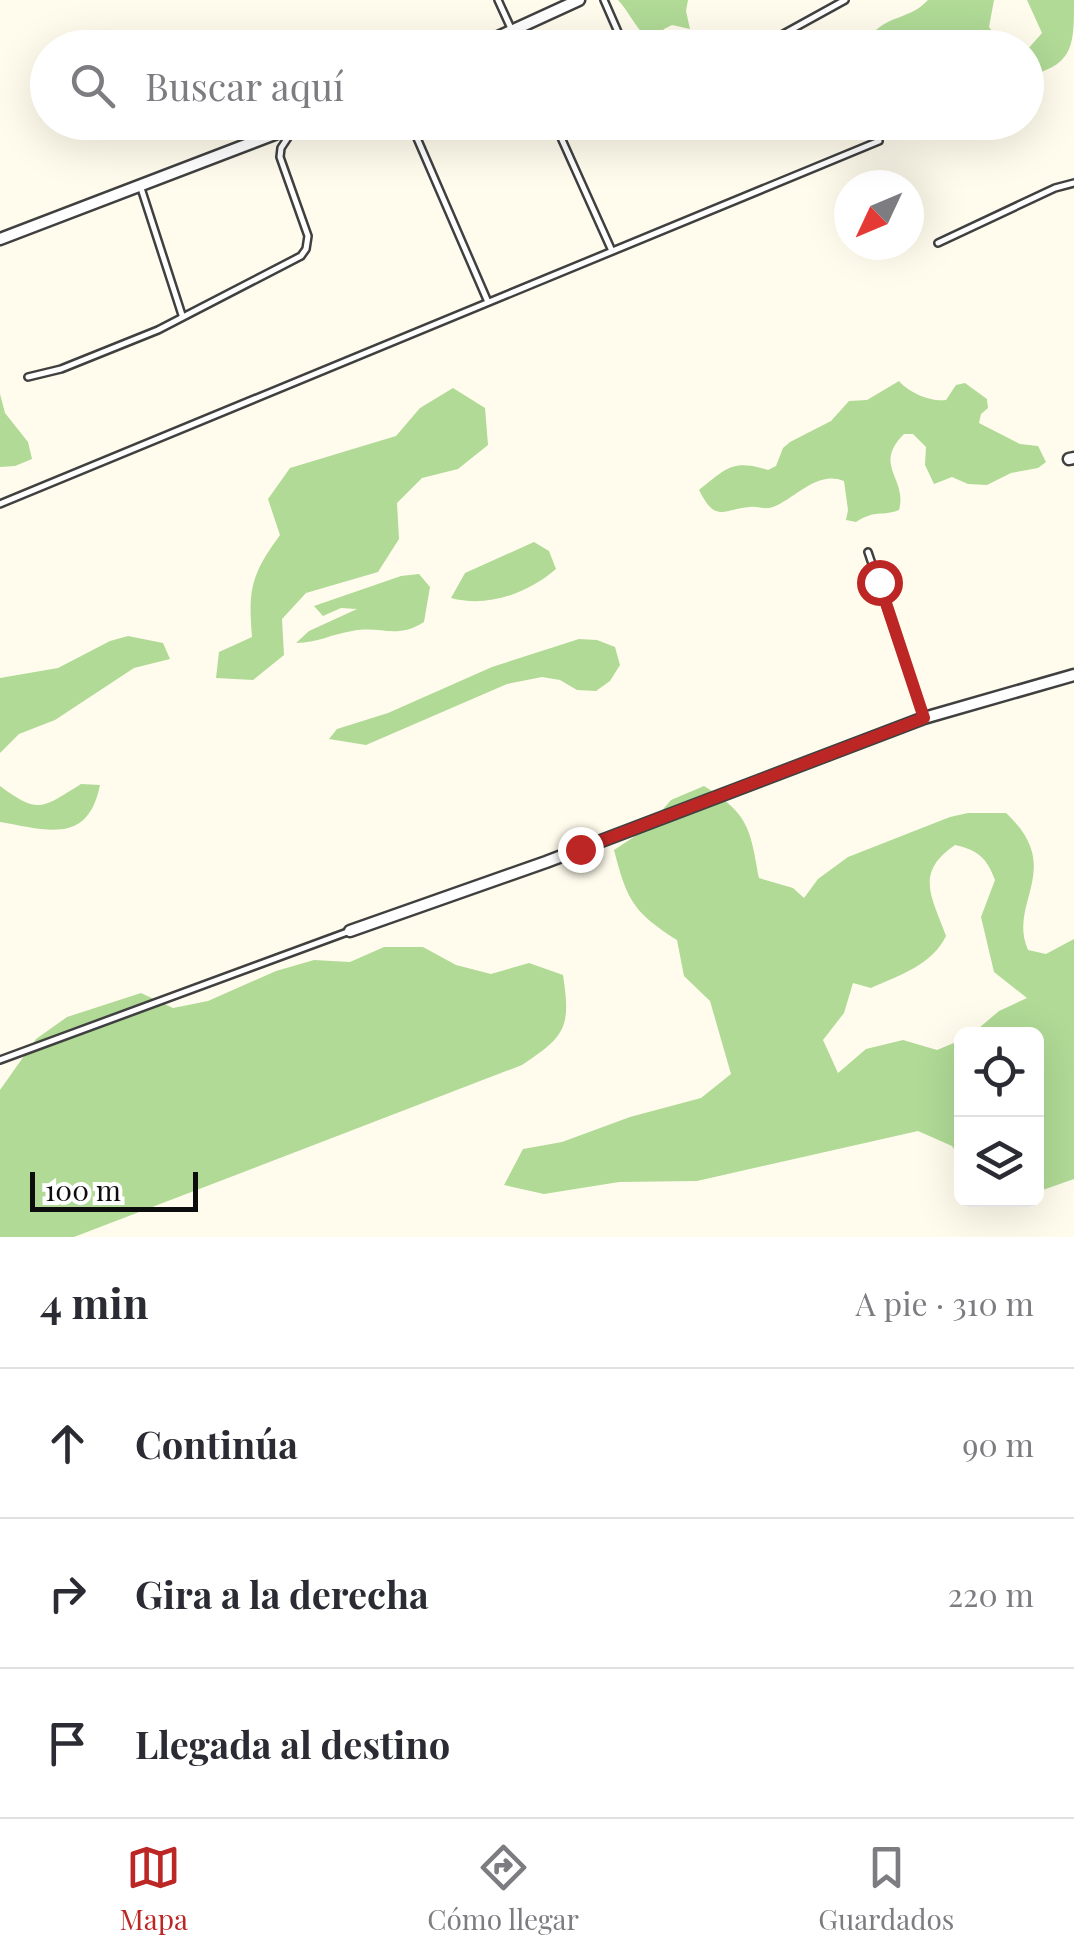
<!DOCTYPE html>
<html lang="es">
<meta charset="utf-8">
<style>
body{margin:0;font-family:"Playfair Display",serif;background:#f7f7f7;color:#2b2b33}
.controls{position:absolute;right:30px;bottom:30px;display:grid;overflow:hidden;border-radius:15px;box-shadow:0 10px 40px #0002}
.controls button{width:90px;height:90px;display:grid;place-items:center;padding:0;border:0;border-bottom:2px solid #e1e1e2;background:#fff;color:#2b2b33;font:50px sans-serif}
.compass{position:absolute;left:834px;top:170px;width:90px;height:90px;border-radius:50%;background:#fff;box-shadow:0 10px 40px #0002;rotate:226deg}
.scale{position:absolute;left:30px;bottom:25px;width:168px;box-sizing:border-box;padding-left:10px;border:5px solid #0d0d0d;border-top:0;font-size:28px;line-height:35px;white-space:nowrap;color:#0d0d0d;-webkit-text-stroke:8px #fff;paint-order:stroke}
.stop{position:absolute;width:30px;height:30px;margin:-22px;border:8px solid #bc2725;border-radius:50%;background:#fff}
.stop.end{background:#bc2725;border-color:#fff;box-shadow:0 2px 10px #0008}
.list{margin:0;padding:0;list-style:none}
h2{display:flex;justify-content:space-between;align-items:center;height:130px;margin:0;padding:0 40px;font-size:42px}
h2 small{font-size:32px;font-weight:400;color:#7c7c81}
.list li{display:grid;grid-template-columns:65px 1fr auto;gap:30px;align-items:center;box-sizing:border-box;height:150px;padding:0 40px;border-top:2px solid #e1e1e2}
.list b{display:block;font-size:38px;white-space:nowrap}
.list em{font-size:32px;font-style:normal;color:#7c7c81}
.icon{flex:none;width:55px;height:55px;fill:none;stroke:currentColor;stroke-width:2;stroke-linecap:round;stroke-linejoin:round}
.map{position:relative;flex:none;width:1074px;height:1237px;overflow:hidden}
.search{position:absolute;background:#fff;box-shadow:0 10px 40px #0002;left:30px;right:30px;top:30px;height:110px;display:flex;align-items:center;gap:25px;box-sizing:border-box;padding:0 35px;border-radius:55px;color:#7c7c81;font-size:38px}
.sheet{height:580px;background:#fff}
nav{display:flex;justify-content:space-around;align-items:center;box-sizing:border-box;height:140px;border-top:2px solid #e1e1e2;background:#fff;font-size:28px;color:#7c7c81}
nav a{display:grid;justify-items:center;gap:5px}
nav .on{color:#bc2725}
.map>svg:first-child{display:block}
.forest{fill:#b0da96}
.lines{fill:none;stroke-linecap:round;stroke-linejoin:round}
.service-casing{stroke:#404040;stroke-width:10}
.minor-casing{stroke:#404040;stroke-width:15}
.service{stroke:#fff;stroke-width:5}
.minor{stroke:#fff;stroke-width:10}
.route{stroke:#bc2725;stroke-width:12}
</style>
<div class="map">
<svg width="1074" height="1237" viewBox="0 0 1074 1237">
<rect width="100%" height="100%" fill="#fffced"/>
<!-- forest -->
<path class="forest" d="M618,0h70l-2,11 4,18 -18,-4 -8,4 -9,16c-16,-10 -24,-31 -37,-45z
M928,0h66l-5,27 15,20h-122l-13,-10c21,-24 39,-16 59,-37z
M1027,0h47c0,46 0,65 -47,76v-26l15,-17z
M899,381c10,12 32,21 47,19l10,-15 9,-2 22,16 1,9 -7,6 -2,9 41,21 18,2 8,16 -8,6 -27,5 -24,12 -19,-1 -16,-7 -18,7 -9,-19 1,-18 -13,-13h-9c-32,32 4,44 -5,76 -18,7 -23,-1 -43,12l-10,-2 2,-10 -4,-29c-27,-11 -48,17 -71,26 -9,3 -15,-1 -23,0 -27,2 -34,17 -51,-17 28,-22 33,-31 69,-20l8,-4 7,-18 7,-6 41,-21 18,-20 18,-1z
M453,388l32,20 3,37 -30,24 -36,9 -25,25 2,36 -21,33 -72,21 -24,26 2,36 -31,25 -37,-2 3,-26 33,-15c-4,-48 -1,-62 28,-102l-12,-36 22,-31 106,-32 24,-28z
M0,394l5,19 23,29 4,17 -17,7 -15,1z
M534,542l15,9 7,18c-28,24 -68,39 -105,29l14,-25z
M419,574l11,13 -6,35c-28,18 -43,3 -72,9 -20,3 -35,12 -56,12l13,-12 48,-22 -16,-1 -18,8 -9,-10 87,-30z
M128,636l35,7 7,16 -36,9 -79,52 -36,14 -19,19v-75l58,-10 52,-27z
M579,639l18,1 18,7 5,18 -10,16 -14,10 -19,-1 -17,-10 -18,-3 -35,7 -141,61 -37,-6 8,-10 51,-16 104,-46z
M81,784l19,1c-12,60 -53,45 -100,37v-36c39,29 42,22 81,-2z
M704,786c45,28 46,42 55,92l34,10 11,10 14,-19 30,-22 102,-40 18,-4h38c60,56 1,89 22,137l18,4 28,-15v240l-37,13 -1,-158h-64l27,-23 28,-13 -33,-26 -13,-55 14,-37c-8,-22 -17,-30 -40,-35 -41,28 -23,52 -9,91 -14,29 -46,39 -75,52l-18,-5 -9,30 -21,27 15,33 28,-24 37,-9 34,10 24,-10v120l-9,-14 -34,-15 -221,50 -78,1 -75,12 -40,-9 19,-36 39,-7 68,-25 71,-19 30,-24 -21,-73 -26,-25 -7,-36c-44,-28 -50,-40 -63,-90l32,-21 25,-29z
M384,947h39l33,18 35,9 38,-11 34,12c8,52 3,61 -41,90l-448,172h-74v-147l36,-51 31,-22 74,-24 32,15 35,-7 68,-30 38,-11 36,2z"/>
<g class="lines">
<!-- service casing -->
<g class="service-casing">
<path id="service" d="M498,0l22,48
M604,0l21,48
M758,48l87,-48
M410,122l78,180
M554,122l58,129
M140,185l42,130
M938,243l117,-55 19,-5
M28,377l33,-8 97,-39 143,-74 5,-7 2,-13 -28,-79 1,-9 12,-18
M0,504l879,-363
M868,552l56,166
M0,1060l350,-129"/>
</g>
<!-- minor casing -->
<g class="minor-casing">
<path id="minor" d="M474,48l105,-48
M0,239l306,-117
M1069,459l5,-1
M350,931l196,-69 378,-144 150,-43"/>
</g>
<!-- service -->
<use href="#service" class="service"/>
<!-- minor -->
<use href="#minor" class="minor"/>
</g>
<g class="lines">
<!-- route -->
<path class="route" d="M580,849l344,-131 -45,-136"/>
</g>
</svg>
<div class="controls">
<button><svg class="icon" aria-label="locate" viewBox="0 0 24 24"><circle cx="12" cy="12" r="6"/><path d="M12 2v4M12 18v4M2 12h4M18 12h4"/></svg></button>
<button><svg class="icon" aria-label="layers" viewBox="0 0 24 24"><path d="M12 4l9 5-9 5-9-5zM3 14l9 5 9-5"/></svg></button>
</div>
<svg class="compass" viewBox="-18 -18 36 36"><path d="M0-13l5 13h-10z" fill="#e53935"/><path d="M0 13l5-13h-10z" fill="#7c7c81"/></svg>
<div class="scale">100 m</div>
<div class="stop" style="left:879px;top:582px"></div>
<div class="stop end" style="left:580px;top:849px"></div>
<div class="search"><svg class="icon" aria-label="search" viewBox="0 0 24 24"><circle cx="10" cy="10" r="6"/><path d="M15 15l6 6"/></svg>Buscar aquí</div>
</div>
<section class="sheet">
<h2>4 min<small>A pie · 310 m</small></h2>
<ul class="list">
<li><svg class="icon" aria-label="ahead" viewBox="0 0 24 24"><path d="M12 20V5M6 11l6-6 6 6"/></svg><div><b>Continúa</b></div><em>90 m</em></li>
<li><svg class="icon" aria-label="right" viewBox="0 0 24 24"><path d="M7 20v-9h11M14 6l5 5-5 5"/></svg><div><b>Gira a la derecha</b></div><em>220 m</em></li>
<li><svg class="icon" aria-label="arrive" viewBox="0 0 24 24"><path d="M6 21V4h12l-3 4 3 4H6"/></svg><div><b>Llegada al destino</b></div></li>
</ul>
</section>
<nav>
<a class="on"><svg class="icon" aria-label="map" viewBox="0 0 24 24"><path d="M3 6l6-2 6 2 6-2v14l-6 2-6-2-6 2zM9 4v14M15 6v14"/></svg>Mapa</a>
<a><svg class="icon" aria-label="directions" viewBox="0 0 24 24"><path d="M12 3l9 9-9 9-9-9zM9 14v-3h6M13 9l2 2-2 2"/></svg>Cómo llegar</a>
<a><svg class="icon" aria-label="saved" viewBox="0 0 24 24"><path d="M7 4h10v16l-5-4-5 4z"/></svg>Guardados</a>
</nav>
